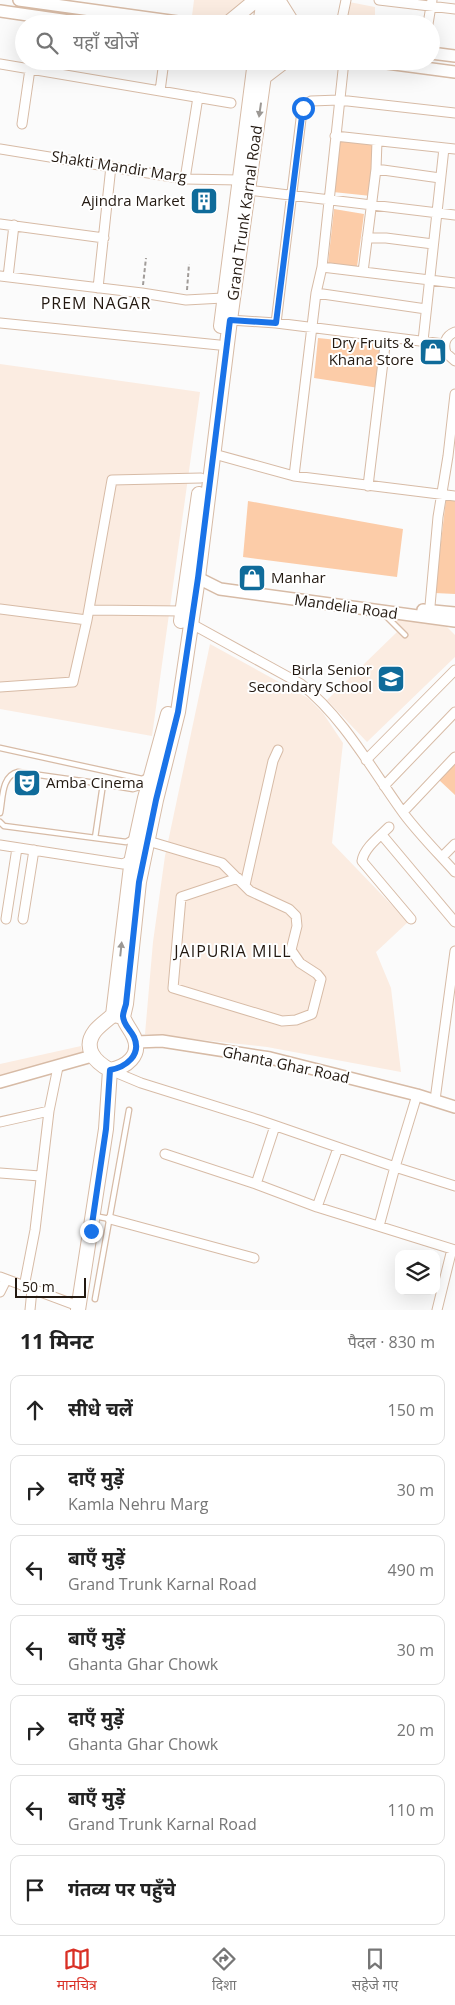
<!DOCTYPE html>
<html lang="hi">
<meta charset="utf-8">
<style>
body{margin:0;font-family:"Open Sans","Noto Sans Devanagari",sans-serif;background:#f2f2f2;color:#222}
.controls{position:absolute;right:15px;bottom:15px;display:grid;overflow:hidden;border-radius:10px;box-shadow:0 5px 20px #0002}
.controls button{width:45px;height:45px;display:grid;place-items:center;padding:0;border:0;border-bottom:1px solid #e0e0e0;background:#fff;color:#222;font:25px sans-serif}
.scale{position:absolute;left:15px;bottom:12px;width:71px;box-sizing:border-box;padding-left:5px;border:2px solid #231911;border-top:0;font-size:14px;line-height:18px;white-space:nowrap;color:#231911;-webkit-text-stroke:4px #fff;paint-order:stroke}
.stop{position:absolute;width:15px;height:15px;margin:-11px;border:4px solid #1a73e8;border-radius:50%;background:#fff}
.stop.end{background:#1a73e8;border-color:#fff;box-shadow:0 1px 5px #0008}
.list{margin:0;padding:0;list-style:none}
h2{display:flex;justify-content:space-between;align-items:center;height:65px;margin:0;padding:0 20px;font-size:21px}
h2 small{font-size:16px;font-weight:400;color:#767676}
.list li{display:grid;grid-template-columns:32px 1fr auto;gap:15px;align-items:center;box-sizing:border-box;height:70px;margin:0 10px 10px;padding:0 10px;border:1px solid #e0e0e0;border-radius:10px}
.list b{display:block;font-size:19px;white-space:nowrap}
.list p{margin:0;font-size:16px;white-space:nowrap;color:#767676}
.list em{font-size:16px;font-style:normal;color:#767676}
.icon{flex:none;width:28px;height:28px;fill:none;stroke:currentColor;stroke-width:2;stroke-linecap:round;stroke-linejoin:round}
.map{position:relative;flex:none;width:455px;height:1310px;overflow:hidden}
.search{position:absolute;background:#fff;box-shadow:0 5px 20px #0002;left:15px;right:15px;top:15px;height:55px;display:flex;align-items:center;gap:12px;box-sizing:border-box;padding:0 18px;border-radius:28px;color:#767676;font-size:19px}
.sheet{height:625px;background:#fff}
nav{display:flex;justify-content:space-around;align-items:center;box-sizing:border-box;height:70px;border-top:1px solid #e0e0e0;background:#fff;font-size:14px;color:#767676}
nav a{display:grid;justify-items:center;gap:2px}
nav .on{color:#d93025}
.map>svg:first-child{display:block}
.built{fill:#fbece1}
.green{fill:#fccca8}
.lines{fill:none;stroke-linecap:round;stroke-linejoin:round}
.service-casing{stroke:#d7bba6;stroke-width:7}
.minor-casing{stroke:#d7bba6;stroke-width:11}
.tertiary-casing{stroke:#d7bba6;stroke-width:14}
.secondary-casing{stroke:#d7bba6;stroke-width:16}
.path{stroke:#a19c99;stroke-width:2;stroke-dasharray:4 2.5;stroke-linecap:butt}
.service{stroke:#fff;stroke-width:4.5}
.minor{stroke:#fff;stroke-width:9}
.tertiary{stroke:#fff;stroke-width:11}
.secondary{stroke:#fff;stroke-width:14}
.oneway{fill:#9c9894}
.route{stroke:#1a73e8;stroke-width:6}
.labels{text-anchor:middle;stroke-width:4;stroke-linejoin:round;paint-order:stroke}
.street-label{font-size:15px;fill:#231911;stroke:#fff}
.poi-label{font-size:15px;fill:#231911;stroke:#fff;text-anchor:end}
.neighbourhood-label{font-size:16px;letter-spacing:1px;fill:#231911;stroke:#fff}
</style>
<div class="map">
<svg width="455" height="1310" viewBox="0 0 455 1310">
<rect width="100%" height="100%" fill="#fbfbfb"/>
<!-- built -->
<path class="built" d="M194,0h55l-27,22 -30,-6z
M349,2l26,5v17h-30z
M0,364l200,28 -48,344 -152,-27z
M382,616l65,11 8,8v22l-88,85 -40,-42 70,-68z
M210,644l98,54 15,15 20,30 -11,100 76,79 -32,30 15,36 10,84 -134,-25 -122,-13 8,-92 12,-86z
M81,1046l4,19 -85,20v-21z"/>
<!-- green -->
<path class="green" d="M338,139l38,3 -5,54 -38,-4z
M334,209l30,5 -7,53 -29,-3z
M318,338l68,7 -7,43 -65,-10z
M446,499l9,1v94l-20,-1z
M248,501l155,28 -6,48 -154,-20z
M455,763v32l-16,-15z"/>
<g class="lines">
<!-- service casing -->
<g class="service-casing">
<path id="service" d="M385,615l20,20
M0,748l142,31 6,-3
M0,813c3,-14 1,-37 18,-41l85,12
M0,822l4,4 122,16 7,-4
M95,838l8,-54 30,5 13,-4
M94,1216l16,3
M95,1299l34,-189"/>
</g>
<!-- minor casing -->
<g class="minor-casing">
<path id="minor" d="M379,0l76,9
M341,24l5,-24
M428,24l4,-24
M0,64l231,39
M160,91l4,-30
M22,124l8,-55
M335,136l120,13
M0,149l185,30 54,1
M376,169l64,9
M185,179l13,-82
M248,190l207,25
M0,224l104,14
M367,238h19l47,6
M322,267l133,16
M363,272l13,-103 1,-28
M0,276l142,17 44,7 37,-2
M8,277l6,-52
M98,288l13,-122
M316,293l110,16
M230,320l46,3 168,21
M0,323l219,22
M276,323l26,-212 3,-6 6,-4 28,-1 116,13
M455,332c-10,4 -12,12 -9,21l9,8
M423,341l21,-193
M214,454l80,22 161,20
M294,476l22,-183 6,-26 22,-206
M368,486l18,-149
M0,609l87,11 25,-140 89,-2
M89,610l94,1
M429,617l9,-100 10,-61 7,-62
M190,623l111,61c43,34 71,86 103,130 15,20 34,39 51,58
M0,687l73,-5 14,-62
M366,760l89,-90
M384,786l71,-74
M403,812l52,-55
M389,827c-9,9 -25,21 -27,34l49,58
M382,835l73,87
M148,841l74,22 28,28 39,18 7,7 1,10 -6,24 9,13 17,11 4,5 -9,35 -16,6 -14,1 -109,-33 8,-91 57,-19
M0,845l123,19 11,-6
M442,857l13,-13
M245,885l28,-124 5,-11
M6,919l11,-71
M23,919l11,-69
M110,1070l31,13 118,37 136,47 22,-72
M435,1100l20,-149
M49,1111l9,-44
M0,1122l49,-11 -14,119 -11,57
M165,1154l91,30 61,23 138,43
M0,1173l40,3
M256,1184l19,-58
M317,1207l21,-59
M110,1219l144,39
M379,1226l16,-59 60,19
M0,1277l78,29
M0,1292l6,-12
M30,1310l2,-20
M437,1310l15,-61"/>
</g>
<!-- tertiary casing -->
<g class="tertiary-casing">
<path id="tertiary" d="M19,0l173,24
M0,11l90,13
M431,53l24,3
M372,61l83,11
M198,578l22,11 235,32
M423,610l32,3
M136,1042l26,-1 108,17 147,37 38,12
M0,1082l92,-26"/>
</g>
<!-- secondary casing -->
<g class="secondary-casing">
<path id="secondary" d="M278,0l15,24
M227,24l29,-24
M260,24l4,-24
M271,24l4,-24
M264,77l21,-16
M221,326l34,-265
M181,621l18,-127
M113,1015l19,-157 13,-60 23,-84
M113,1015l10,2c3,8 8,13 11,20 8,19 -8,30 -24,33 -15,-8 -28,-22 -15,-39 4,-5 12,-11 18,-16z
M123,1017l3,-13 13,-122 17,-82 22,-88 20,-134 32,-258 36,-259
M78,1310l28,-181 4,-59"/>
</g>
<!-- path -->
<path class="path" d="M143,285l3,-27
M187,290l2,-26"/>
<!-- service -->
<use href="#service" class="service"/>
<!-- minor -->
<use href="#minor" class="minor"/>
<!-- tertiary -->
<use href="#tertiary" class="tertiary"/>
<!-- secondary -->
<use href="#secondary" class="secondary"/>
</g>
<!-- one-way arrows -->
<defs><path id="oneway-solid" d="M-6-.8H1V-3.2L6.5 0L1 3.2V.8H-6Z" transform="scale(1.25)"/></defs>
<g class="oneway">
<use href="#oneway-solid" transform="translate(260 110) rotate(98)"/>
<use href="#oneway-solid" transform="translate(121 949) rotate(-84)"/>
</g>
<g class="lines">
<!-- route -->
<path class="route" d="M91,1231l15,-102 4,-59c16,-3 32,-15 24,-33 -3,-7 -11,-12 -11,-21 0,-3 2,-8 3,-12l13,-122 17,-82 22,-88 20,-134 32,-258 46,3 27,-215"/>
</g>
<!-- icons -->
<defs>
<g id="building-square" transform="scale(1.4375)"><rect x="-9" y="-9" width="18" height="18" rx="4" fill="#0f6b9a" stroke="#fff"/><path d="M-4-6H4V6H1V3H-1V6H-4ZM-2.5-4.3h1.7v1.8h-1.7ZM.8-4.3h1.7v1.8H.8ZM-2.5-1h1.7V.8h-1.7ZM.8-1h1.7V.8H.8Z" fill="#fff"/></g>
<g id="shop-square" transform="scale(1.4375)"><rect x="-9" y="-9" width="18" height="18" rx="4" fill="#0f6b9a" stroke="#fff"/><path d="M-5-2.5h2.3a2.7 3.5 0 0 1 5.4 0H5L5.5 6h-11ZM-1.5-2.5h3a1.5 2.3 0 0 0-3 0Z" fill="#fff"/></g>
<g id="school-square" transform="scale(1.4375)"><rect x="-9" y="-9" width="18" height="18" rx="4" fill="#0f6b9a" stroke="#fff"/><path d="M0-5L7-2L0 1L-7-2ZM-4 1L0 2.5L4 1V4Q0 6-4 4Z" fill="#fff"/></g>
<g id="theatre-square" transform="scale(1.4375)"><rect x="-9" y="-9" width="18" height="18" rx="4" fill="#0f6b9a" stroke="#fff"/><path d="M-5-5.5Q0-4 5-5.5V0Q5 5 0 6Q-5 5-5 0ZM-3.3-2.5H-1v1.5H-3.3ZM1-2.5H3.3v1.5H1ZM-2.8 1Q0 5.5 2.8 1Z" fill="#fff"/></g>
</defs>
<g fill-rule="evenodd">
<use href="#building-square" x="204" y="201"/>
<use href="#shop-square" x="433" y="352"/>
<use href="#shop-square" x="252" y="578"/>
<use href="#school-square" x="391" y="679"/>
<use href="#theatre-square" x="27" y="783"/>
</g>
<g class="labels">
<!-- street labels -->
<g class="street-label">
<text transform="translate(119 167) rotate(9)" y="5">Shakti Mandir Marg</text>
<text transform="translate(245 213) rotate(-82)" y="5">Grand Trunk Karnal Road</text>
<text transform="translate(346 607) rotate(8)" y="5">Mandelia Road</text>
<text transform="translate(286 1065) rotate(12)" y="5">Ghanta Ghar Road</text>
</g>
<!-- poi labels -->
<g class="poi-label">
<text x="185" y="206">Ajindra Market</text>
<text x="414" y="348">Dry Fruits &amp;<tspan x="414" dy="17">Khana Store</tspan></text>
<text x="271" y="583" text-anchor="start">Manhar</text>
<text x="372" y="675">Birla Senior<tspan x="372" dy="17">Secondary School</tspan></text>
<text x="46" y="788" text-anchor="start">Amba Cinema</text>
</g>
<!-- neighbourhood labels -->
<g class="neighbourhood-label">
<text x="96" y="309">PREM NAGAR</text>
<text x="233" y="957">JAIPURIA MILL</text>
</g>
</g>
</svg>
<div class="controls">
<button><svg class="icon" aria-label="layers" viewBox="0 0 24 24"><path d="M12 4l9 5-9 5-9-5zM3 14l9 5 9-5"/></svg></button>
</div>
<div class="scale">50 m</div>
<div class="stop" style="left:303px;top:108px"></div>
<div class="stop end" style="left:91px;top:1231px"></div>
<div class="search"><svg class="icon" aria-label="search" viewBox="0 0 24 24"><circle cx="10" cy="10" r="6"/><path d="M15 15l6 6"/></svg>यहाँ खोजें</div>
</div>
<section class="sheet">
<h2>11 मिनट<small>पैदल · 830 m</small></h2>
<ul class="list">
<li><svg class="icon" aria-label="ahead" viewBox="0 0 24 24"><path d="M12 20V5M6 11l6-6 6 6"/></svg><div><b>सीधे चलें</b></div><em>150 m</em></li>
<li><svg class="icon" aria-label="right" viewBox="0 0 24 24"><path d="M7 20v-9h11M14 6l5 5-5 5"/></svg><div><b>दाएँ मुड़ें</b><p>Kamla Nehru Marg</p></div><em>30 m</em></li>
<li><svg class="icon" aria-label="left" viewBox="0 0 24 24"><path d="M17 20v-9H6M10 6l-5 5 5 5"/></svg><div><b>बाएँ मुड़ें</b><p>Grand Trunk Karnal Road</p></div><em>490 m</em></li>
<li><svg class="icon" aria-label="left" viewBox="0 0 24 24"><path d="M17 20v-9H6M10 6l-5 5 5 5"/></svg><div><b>बाएँ मुड़ें</b><p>Ghanta Ghar Chowk</p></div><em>30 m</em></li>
<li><svg class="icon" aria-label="right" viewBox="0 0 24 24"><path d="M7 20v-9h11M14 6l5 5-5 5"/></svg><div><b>दाएँ मुड़ें</b><p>Ghanta Ghar Chowk</p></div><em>20 m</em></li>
<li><svg class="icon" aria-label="left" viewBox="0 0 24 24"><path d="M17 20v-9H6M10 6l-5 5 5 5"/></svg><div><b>बाएँ मुड़ें</b><p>Grand Trunk Karnal Road</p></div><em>110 m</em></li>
<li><svg class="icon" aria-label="arrive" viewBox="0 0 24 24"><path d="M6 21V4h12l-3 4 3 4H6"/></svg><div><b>गंतव्य पर पहुँचे</b></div></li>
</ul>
</section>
<nav>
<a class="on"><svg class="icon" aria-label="map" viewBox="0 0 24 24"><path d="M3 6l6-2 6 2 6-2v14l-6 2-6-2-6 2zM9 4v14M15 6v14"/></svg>मानचित्र</a>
<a><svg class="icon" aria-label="directions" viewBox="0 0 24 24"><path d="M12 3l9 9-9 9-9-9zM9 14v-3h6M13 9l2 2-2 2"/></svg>दिशा</a>
<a><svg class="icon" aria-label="saved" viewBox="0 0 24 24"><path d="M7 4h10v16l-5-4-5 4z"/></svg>सहेजे गए</a>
</nav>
